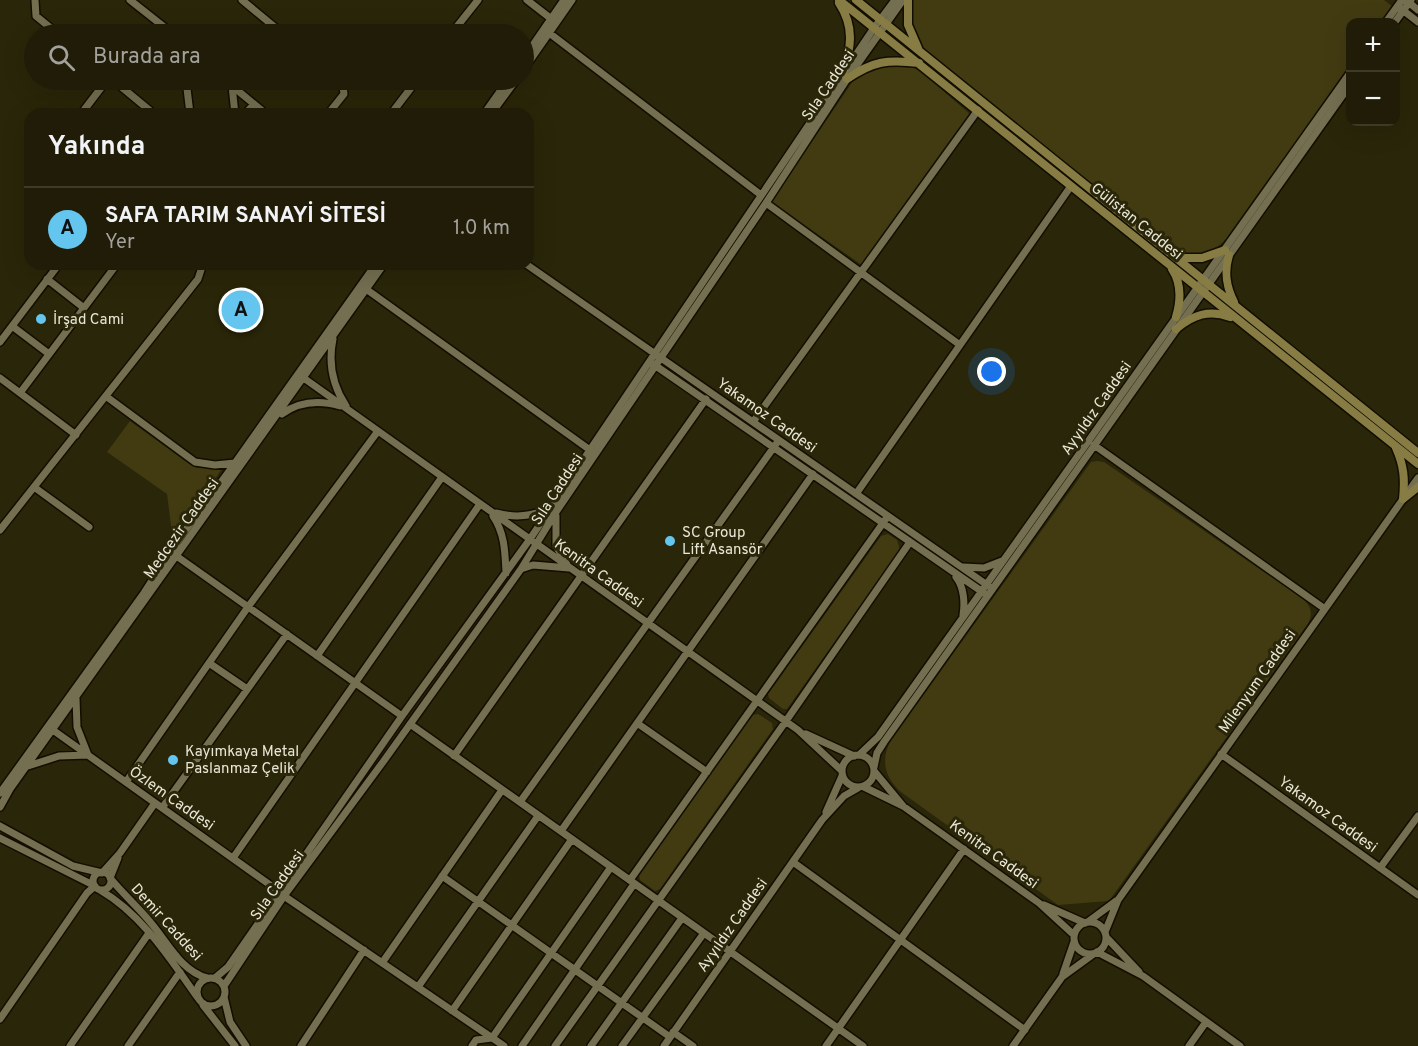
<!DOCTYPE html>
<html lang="tr">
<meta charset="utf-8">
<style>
body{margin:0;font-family:Overpass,sans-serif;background:#282511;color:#f1f3f6}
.controls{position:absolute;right:18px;top:18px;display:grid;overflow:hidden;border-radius:12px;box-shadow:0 6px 24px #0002}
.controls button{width:54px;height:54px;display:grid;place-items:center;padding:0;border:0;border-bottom:2px solid #3d3a28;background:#201c07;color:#f1f3f6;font:30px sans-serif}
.you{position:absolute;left:992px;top:372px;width:21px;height:21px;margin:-15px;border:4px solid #fff;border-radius:50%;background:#1a73e8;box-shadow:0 0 0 9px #1a73e833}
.badge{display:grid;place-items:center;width:39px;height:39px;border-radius:50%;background:#64c5ee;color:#111;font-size:20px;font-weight:700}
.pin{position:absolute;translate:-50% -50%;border:3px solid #fff;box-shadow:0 2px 6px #0006}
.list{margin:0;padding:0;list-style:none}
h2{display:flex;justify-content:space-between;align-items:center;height:78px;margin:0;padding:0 24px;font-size:26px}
h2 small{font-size:20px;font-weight:400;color:#a2a19b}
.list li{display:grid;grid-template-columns:39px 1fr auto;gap:18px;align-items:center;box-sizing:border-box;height:84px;padding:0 24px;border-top:2px solid #3d3a28}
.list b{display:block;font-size:22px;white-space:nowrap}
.list p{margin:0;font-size:20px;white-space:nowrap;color:#a2a19b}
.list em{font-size:20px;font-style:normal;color:#a2a19b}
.icon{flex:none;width:33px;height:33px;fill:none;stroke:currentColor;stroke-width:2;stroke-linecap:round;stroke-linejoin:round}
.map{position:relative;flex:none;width:1418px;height:1046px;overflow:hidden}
.search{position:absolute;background:#201c07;box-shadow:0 6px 24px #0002;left:24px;top:24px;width:510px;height:66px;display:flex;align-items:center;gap:15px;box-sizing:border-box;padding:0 21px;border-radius:33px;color:#a2a19b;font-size:22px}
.panel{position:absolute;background:#201c07;box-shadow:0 6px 24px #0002;left:24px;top:108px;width:510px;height:162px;border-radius:18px}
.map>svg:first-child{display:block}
.green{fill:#423b12}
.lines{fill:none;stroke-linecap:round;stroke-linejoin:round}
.minor-casing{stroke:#130e00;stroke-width:10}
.major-casing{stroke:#130e00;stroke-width:11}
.minor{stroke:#746f51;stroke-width:7}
.major{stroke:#877d44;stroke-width:8}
.poi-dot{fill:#64c5ee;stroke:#2a2609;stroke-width:2}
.labels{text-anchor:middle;stroke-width:6;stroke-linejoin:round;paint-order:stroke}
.street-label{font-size:15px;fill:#e9e6d6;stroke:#2a2609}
.poi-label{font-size:15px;fill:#e9e6d6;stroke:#2a2609;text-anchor:start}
</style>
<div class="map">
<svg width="1418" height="1046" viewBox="0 0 1418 1046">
<rect width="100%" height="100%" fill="#2a2609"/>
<!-- green -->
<path class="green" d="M912,0h472l9,7 -12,15h-31v44l-124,173c-18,19 -36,19 -58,6l-239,-191c-16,-17 -18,-31 -17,-54z
M901,64l9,2 10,5 50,43 -108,151 -91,-63 84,-124 18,-10z
M130,421l58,42 10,5 25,-1 -45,67 -6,-1 -5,-39 -60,-42z
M1097,461l7,1 198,136c9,8 12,16 5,27l-198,276 -51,4 -157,-113c-16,-14 -21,-32 -10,-52l200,-278z
M888,534l9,6 3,10 -113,159h-4l-14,-11 -1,-4 113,-158z
M758,714l14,9 1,6 -113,160 -5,2 -15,-11 -1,-5 114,-160z"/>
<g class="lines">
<!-- minor casing -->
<g class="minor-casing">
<path id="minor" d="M35,0l1,16 22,18
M130,0l43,34
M242,0l41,34
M527,0l27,21
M1406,0l12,10
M1400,8l18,14
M1386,22l16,-22
M1395,22l16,-22
M544,29l217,166
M247,34l32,-3
M451,34l27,-34
M524,58l40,-58
M524,69l48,-69
M113,80l41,34
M186,80l4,34
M225,80l41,34
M81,114l26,-34
M235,114l-3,-28 45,-6
M245,114l9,-10
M328,114l16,-20 -1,-8 -6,-6
M391,114l26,-34
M484,114l24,-34
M491,114l25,-34
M766,203l194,142
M526,264l464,323
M47,279l37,29
M366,289l224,161
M12,326l37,28
M333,339c-5,24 0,47 13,67
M0,342l59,-78
M653,364l331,229
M298,374l500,356 44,41
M0,378l76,57
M20,393l97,-129
M107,397l88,65 20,3 20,-2
M282,414c18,-13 37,-14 58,-8
M753,422l225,-312
M1094,445l231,164
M34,487l55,40
M856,494l215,-308
M496,513c19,5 38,4 55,-7
M493,516c12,18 12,36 13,57
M0,530l198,-251 5,-15
M175,555l227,161
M963,567l21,1 18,-7
M521,569l12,-4 36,3 -13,-22v-30
M956,577c8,10 9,26 7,38
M317,656l125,-179
M209,663l38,26
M637,723l70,49
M410,724l453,322
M50,728l230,164
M806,734l48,22
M1221,754l197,141
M842 771a16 16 0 1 1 32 0a16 16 0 1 1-32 0Z
M859,755l19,-18 472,-664
M454,756l252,-357
M28,766l31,-10 29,-1 -11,-28 -1,-29
M874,767l3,-14 7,-11 466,-657
M874,771l29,35 136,97 35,32
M126,782l122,-175 130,-176
M864,787l39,19
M0,793l144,-200 35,-54 51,-69 146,-206
M520,802l259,-362
M0,807l10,-18 374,-525
M162,808l125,-174
M826,812l16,-36
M0,826l73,40 29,7 18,-20 35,-50
M561,831l252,-357
M0,838l95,48 -8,7 -87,126
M118,858l-8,20c13,16 28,29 41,45 17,20 30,48 56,55
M233,858l247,-354
M793,862l232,168
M1380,868l38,-52
M93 881a9 9 0 1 1 18 0a9 9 0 1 1-18 0Z
M442,876l228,161
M630,880l258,-364
M100,890c43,25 70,69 98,108
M284,896l220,150
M1044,905l41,18
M1089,921l27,-20
M1074 938a16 16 0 1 1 32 0a16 16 0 1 1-32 0Z
M1105,932l13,-32 300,-422
M1106,937l33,35
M1097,952l46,24 97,70
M382,963l120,-173
M1063,974l11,-32
M197 992a14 14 0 1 1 28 0a14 14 0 1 1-28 0Z
M215,978l13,-11 174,-251 128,-177 344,-511 21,-28
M224,986l60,-90 99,-134 138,-193 35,-57 210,-309 81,-124 56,-79
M418,987l120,-171
M224,997l6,25 16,24
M203,1005l32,41
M452,1011l120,-172
M673,1032l20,14
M70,1046l79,-113
M128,1046l52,-74
M301,1046l63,-96
M472,1046l4,-6 16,-2 119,-171
M522,1046l112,-162
M555,1046l231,-325 124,-179
M591,1046l91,-128
M622,1046l82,-113
M664,1046l158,-226 22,-24 14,-8
M826,1046l138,-197
M1013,1046l49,-69 33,-24
M1189,1046l17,-24"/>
</g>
<!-- major casing -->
<g class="major-casing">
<path id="major" d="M839,0l579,464
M856,0l562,453
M908,0v25l10,23
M839,3c16,24 12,45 4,71
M847,79c26,-18 41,-20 72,-16
M1229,255c-5,17 -3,31 5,47
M1176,258h26l23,-8
M1172,269c10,15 9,31 4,48
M1176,329c17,-14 33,-20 54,-12
M1396,448c8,18 9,31 7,51l15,-12"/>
</g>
<!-- minor -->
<use href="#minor" class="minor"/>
<!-- major -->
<use href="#major" class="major"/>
</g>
<!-- markers -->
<g class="poi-dot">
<circle cx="41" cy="319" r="6"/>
<circle cx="670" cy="541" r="6"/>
<circle cx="173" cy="760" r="6"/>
</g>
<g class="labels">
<!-- street labels -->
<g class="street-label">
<text transform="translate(828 85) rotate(-56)" y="5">Sıla Caddesi</text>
<text transform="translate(1137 221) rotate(39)" y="5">Gülistan Caddesi</text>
<text transform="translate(1096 408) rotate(-55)" y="5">Ayyıldız Caddesi</text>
<text transform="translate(767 415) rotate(35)" y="5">Yakamoz Caddesi</text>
<text transform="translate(557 489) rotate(-57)" y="5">Sıla Caddesi</text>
<text transform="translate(181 528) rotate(-55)" y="5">Medcezir Caddesi</text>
<text transform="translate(599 573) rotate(36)" y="5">Kenitra Caddesi</text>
<text transform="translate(1257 681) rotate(-55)" y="5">Milenyum Caddesi</text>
<text transform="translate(172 798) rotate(35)" y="5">Özlem Caddesi</text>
<text transform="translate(1328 814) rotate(36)" y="5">Yakamoz Caddesi</text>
<text transform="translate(994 854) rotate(36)" y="5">Kenitra Caddesi</text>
<text transform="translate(277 885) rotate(-55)" y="5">Sıla Caddesi</text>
<text transform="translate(167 922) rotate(48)" y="5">Demir Caddesi</text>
<text transform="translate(732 925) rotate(-55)" y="5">Ayyıldız Caddesi</text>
</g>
<!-- poi labels -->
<g class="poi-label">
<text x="53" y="324">İrşad Cami</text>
<text x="682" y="537">SC Group<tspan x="682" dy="17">Lift Asansör</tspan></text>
<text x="185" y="756">Kayımkaya Metal<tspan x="185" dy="17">Paslanmaz Çelik</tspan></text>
</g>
</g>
</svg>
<div class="controls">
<button>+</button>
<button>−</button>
</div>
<div class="you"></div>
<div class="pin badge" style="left:241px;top:310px">A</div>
<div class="search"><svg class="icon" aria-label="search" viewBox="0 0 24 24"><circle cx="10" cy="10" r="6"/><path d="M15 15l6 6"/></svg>Burada ara</div>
<section class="panel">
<h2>Yakında<small></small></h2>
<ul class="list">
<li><span class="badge">A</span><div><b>SAFA TARIM SANAYİ SİTESİ</b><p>Yer</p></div><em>1.0 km</em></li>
</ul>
</section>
</div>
